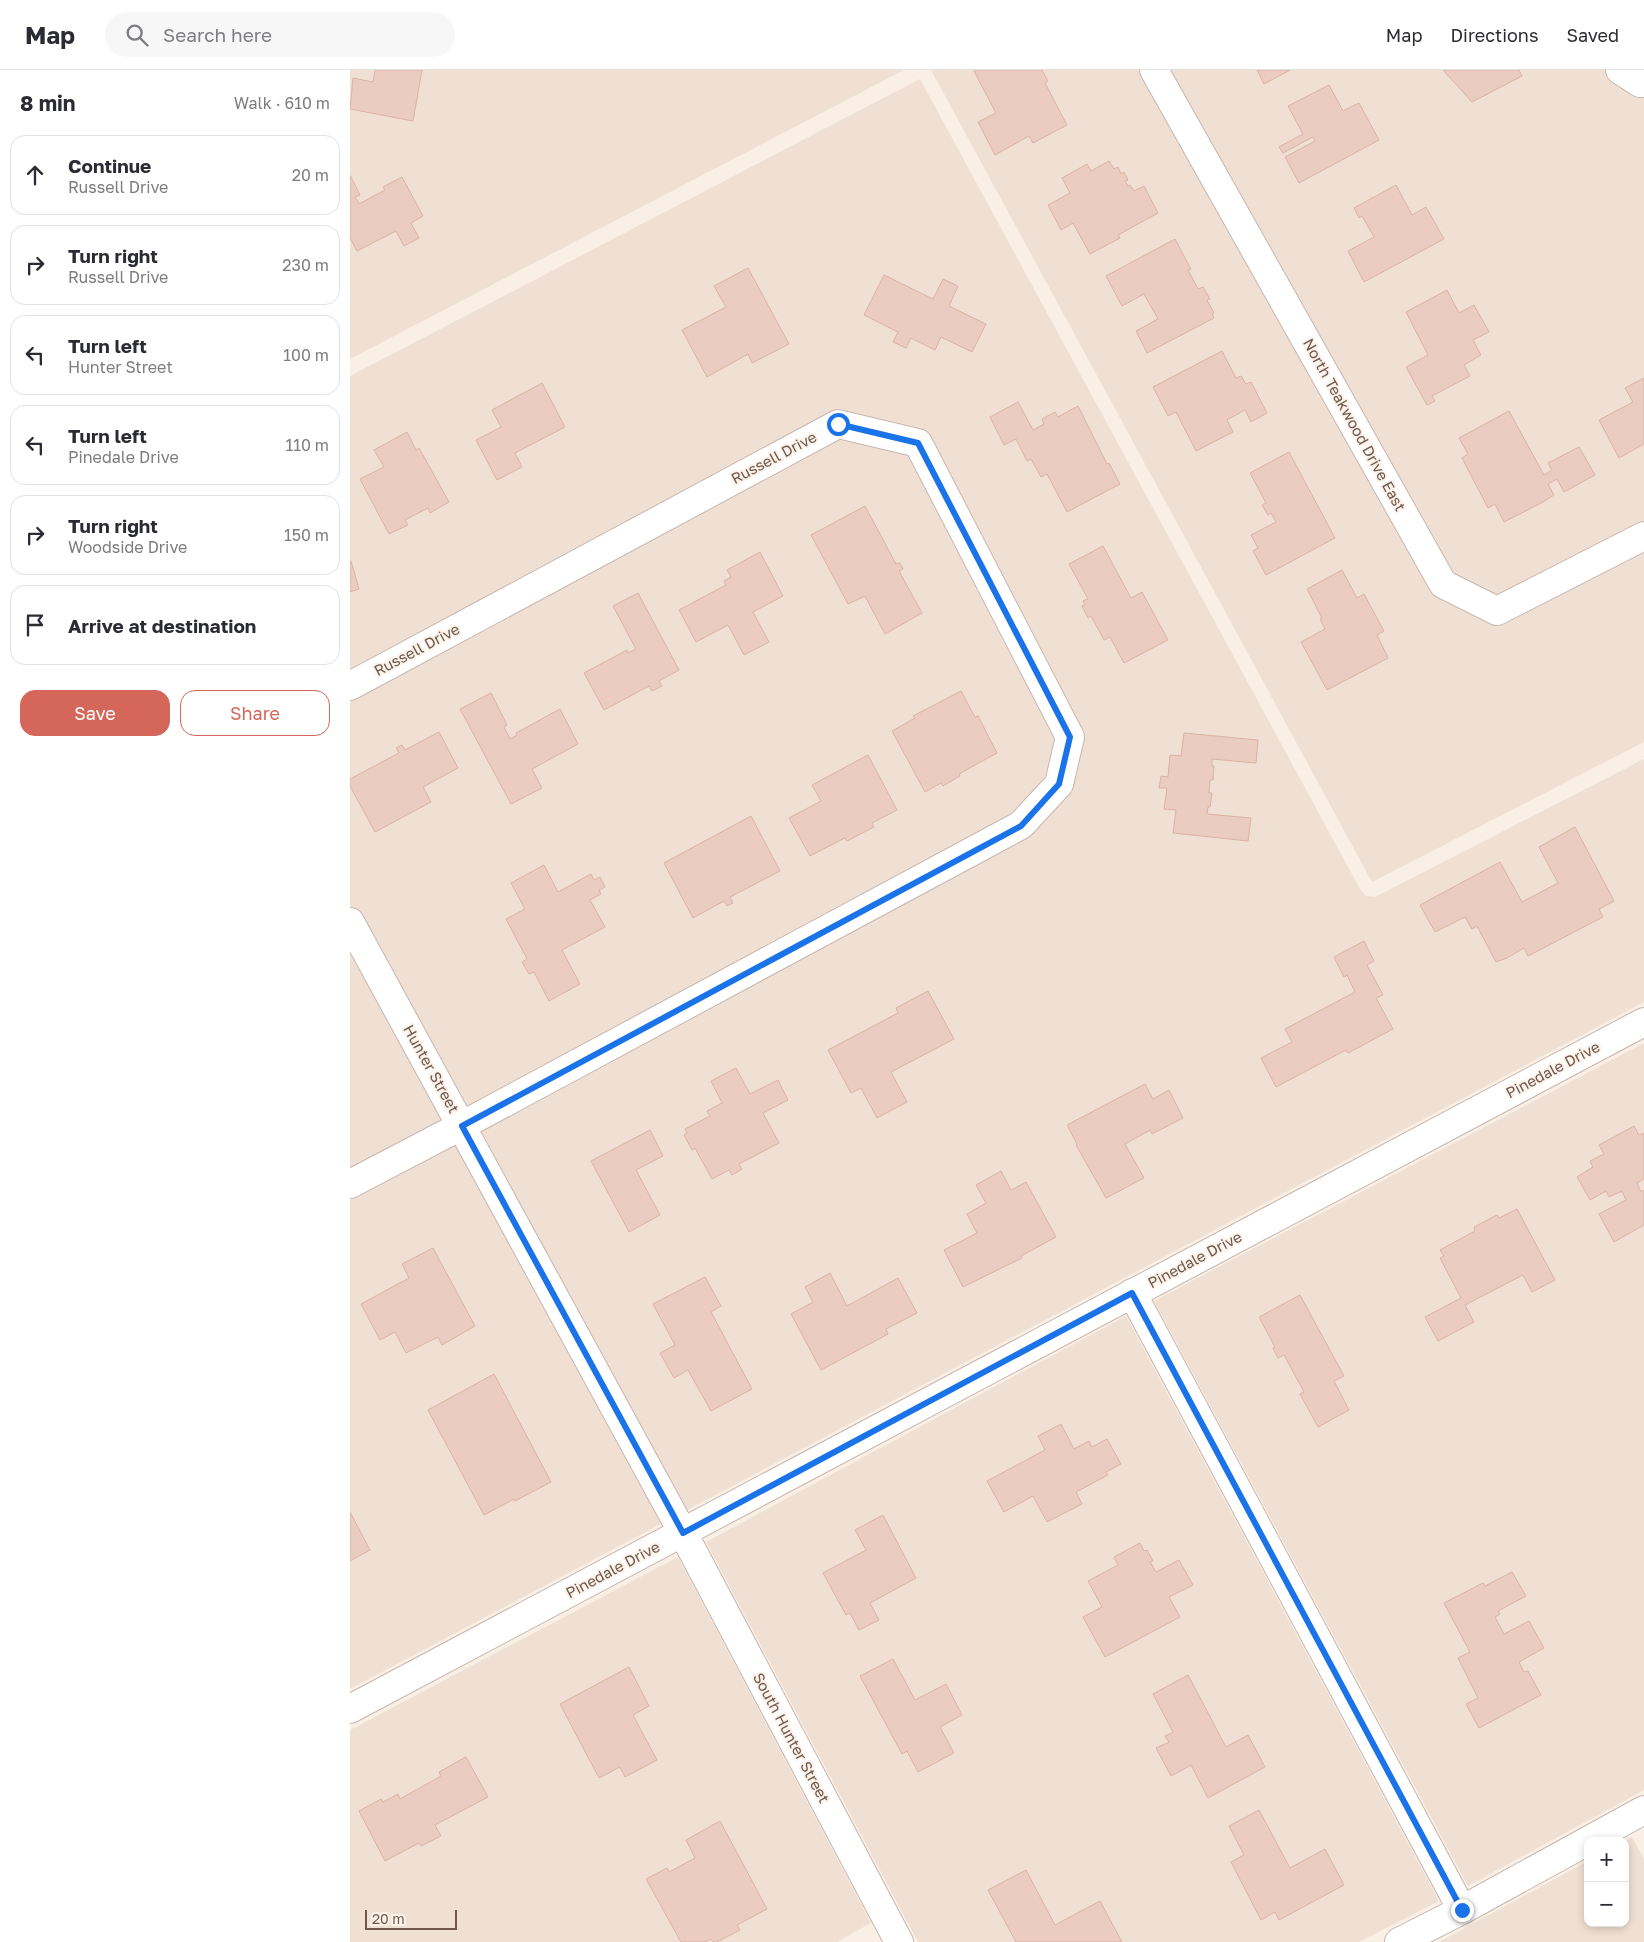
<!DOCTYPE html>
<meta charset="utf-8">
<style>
body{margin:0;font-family:"Golos Text",sans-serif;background:#f7f7f7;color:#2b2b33}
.controls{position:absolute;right:15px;bottom:15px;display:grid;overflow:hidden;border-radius:10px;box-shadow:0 2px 8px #0003}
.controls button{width:45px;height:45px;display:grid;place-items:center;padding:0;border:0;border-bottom:1px solid #e1e1e2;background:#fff;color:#2b2b33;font:25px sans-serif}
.scale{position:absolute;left:15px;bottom:12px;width:92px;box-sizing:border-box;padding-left:5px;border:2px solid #6e564d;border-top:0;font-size:14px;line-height:18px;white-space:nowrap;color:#6e564d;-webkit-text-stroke:4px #fcf3ea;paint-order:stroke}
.stop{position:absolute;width:15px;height:15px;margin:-11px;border:4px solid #1a73e8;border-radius:50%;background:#fff}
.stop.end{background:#1a73e8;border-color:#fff;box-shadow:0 1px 5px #0008}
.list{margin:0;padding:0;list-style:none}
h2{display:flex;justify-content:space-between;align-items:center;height:65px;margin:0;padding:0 20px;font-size:21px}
h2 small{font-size:16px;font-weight:400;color:#7c7c81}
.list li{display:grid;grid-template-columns:32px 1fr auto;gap:15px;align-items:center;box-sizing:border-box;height:80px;margin:0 10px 10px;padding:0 10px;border:1px solid #e1e1e2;border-radius:15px}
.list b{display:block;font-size:19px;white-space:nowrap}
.list p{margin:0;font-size:16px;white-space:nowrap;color:#7c7c81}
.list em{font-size:16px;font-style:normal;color:#7c7c81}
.actions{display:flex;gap:10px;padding:15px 20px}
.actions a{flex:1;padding:11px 0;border:1px solid #d46759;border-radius:15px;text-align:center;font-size:18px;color:#d46759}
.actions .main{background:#d46759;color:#fff}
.icon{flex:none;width:28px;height:28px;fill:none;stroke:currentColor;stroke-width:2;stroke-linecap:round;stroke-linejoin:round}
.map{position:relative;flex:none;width:1294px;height:1872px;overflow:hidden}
header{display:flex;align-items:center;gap:30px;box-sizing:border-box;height:70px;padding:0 25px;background:#fff;border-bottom:1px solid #e1e1e2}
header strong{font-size:24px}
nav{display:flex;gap:28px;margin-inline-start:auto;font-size:18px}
.search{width:350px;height:45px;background:#f7f7f7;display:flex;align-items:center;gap:12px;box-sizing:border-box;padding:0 18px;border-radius:28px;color:#7c7c81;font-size:19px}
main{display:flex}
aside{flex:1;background:#fff}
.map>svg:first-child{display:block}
.residential{fill:#f0e0d4}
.building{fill:#ebccc0;stroke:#dbb2a2}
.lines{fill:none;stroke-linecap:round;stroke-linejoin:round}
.minor-casing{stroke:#c8b6ac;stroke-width:30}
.minor{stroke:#fff;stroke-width:28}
.route{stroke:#1a73e8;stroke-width:6}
.labels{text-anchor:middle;stroke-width:4;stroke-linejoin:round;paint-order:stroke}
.street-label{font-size:15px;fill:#6e564d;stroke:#fcf3ea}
</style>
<header>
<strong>Map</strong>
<div class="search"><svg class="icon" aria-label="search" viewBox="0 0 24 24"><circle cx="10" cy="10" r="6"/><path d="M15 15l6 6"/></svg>Search here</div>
<nav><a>Map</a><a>Directions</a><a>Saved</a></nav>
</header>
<main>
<aside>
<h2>8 min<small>Walk · 610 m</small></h2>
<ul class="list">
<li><svg class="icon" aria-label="ahead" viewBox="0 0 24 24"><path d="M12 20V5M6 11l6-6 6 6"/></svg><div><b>Continue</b><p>Russell Drive</p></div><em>20 m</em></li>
<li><svg class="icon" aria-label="right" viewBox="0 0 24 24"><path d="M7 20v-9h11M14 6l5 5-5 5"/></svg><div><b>Turn right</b><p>Russell Drive</p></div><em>230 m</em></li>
<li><svg class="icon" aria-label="left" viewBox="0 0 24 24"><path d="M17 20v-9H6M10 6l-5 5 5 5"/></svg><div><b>Turn left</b><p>Hunter Street</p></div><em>100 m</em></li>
<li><svg class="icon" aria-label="left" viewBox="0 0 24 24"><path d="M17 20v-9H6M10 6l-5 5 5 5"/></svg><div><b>Turn left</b><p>Pinedale Drive</p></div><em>110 m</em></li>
<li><svg class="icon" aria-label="right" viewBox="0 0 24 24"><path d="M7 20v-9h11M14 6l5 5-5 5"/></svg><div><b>Turn right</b><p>Woodside Drive</p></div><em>150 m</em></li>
<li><svg class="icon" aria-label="arrive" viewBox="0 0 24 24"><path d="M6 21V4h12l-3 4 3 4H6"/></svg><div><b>Arrive at destination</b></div></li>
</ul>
<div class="actions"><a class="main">Save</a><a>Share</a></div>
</aside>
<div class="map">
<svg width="1294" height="1872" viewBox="0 0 1294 1872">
<rect width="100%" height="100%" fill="#f9efe5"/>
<!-- residential -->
<path class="residential" d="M0,0h554l-554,289z
M581,0h713v672l-272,140z
M570,9l440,810 6,7 9,1 269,-138v243l-1294,687v-1313z
M1294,973v747l-176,96 -314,-585z
M776,1246l313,585 -80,41h-441l-212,-400z
M328,1487l193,366 -34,19h-487v-212z
M1282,1767l12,22v83h-205l149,-81v62h37v-82z"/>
<!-- building -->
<path class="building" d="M25,0h47l-9,51 -63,-12 3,-31 20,4z
M626,0h66l6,11 -3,2 22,42 -34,18 -4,-7 -34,19 -17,-33 18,-9 -22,-42z
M907,0h33l-26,14z
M1093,0h76l3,6 -50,26z
M979,15l14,26 16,-8 20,37 -80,43 -14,-26 30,-16 -2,-4 -30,16 -4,-6 24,-13 -15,-28z
M759,91l5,8 4,-2 3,7 3,-2 4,8 -3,1 3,5 2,-1 4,6 10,-5 14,27 -40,22 2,3 -30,16 -17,-31 -12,7 -13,-25 22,-12 -8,-15 25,-14 4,7z
M0,105l10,20 -5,2 4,7 26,-14 -2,-3 19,-10 21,39 -12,7 8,15 -15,8 -8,-15 -39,20 -7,-13z
M1046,115l16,30 14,-8 18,32 -80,43 -16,-31 26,-14 -12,-21 -3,2 -5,-10z
M825,169l16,30 -3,1 10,19 5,-2 7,12 -3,1 7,13 -2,1 2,4 -67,35 -11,-22 22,-12 -14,-25 -22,12 -16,-30z
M398,198l41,76 -37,19 -4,-9 -41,23 -25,-47 44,-23 -12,-21z
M534,205l49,24 10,-20 15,7 -9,20 37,18 -14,28 -31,-15 -6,13 -24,-12 -5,10 -13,-6 5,-10 -34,-17z
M1097,220l12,23 15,-8 15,27 -16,8 8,15 -17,10 6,11 -38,20 3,5 -8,4 -21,-38 22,-12 -22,-43z
M872,281l14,27 5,-2 5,8 5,-2 16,31 -16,9 -6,-12 -18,10 6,12 -37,19 -20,-39 -8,4 -15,-29z
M1294,308v66l-25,14 -20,-38 34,-18 -8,-14z
M192,313l23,44 -50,26 7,14 -25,13 -21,-40 25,-13 -9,-17z
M668,332l15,28 11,-6 -2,-5 13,-7 3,5 20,-11 29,58 2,-1 11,21 -53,28 -20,-38 -6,3 -10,-18 -4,2 -11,-22 -12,6 -14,-28z
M1159,341l35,64 8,-5 -4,-7 31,-16 16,28 -31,17 -7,-13 -9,5 6,11 -11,7 -39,20 -9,-18 -7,4 -26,-50 6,-4 -9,-16z
M57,362l9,18 3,-2 30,54 -19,11 -2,-5 -23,12 3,5 -19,9 -29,-55 24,-12 -10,-17z
M939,382l46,86 -69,37 -13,-24 5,-3 -7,-13 25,-13 -5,-9 -3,2 -6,-10 4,-2 -16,-30z
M515,436l31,58 4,-1 3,6 -4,2 23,42 -37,21 -20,-38 -17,8 -37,-69z
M753,476l28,52 11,-6 26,48 -44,23 -14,-26 -6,3 -13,-24 -3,2 -6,-12 3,-1 -2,-4 5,-2 -19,-35z
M410,482l23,44 -30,16 16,30 -25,13 -16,-30 -32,17 -17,-32 47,-25 -2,-4 7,-4 -4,-7z
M0,491h1l8,28 -9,3z
M992,500l15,28 7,-4 20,37 -7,4 11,23 -61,32 -26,-48 24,-13 -5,-10 2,-1 -15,-29z
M288,523l41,77 -20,11 3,5 -10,5 -3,-5 -45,24 -20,-37 43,-23 1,3 8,-4 -23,-43z
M611,621l14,26 3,-1 19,37 -38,21 1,2 -17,10 -2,-3 -16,9 -33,-61 23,-13 -2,-2z
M141,623l16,32 -3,2 6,12 7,-4 -1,-2 44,-24 18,35 -46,25 10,19 -31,16 -51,-95z
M89,662l19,36 -35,19 8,15 -56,30 -25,-46v-7l49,-26 -3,-5 6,-3 3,5z
M834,663l74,7 -2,23 -44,-4v7h2l-1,14h-3l-1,13h3l-2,14h-2l-1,7 44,4 -3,23 -75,-8 3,-23 -12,-1 3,-21h-8l2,-12 7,1 2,-22 11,1z
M518,685l29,55 -25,13 2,4 -27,14 -2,-3 -35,18 -21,-38 32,-17 -9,-16z
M401,746l29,55 -50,26 3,6 -6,3 -3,-5 -31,17 -29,-55z
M1225,757l39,74 -15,8 4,8 -75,39 -4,-8 -17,10 -11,4 -19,-36 -5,3 -7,-12 -30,15 -15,-27 80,-43 22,40 36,-19 -19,-36z
M194,795l14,27 33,-18 3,6 6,-3 5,10 -6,3 2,4 -11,6 15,27 -43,23 18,34 -31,17 -15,-29 -5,2 -7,-12 5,-3 -21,-40 19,-10 -14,-26z
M1014,871l10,20 -7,4 16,30 -7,3 17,31 -45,24 -2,-3 -70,37 -15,-29 31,-16 -7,-13 70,-37 -8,-17 -3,2 -10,-20z
M578,921l26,48 -63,33 16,30 -30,16 -16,-30 -10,5 -23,-43 70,-37 -2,-5z
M386,998l14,26 28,-14 10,20 -25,13 16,30 -40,21 3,5 -10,6 -3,-5 -17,9 -17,-31 -3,2 -8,-15 3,-2 -2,-4 25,-13 -3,-5 15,-8 -11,-22z
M795,1014l8,15 16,-9 14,28 -31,16 -2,-4 -25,14 19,34 -38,20 -30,-53 1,-1 -10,-19z
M1284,1056l5,9 5,-2v46l-7,4 4,9 3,-2v35l-30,17 -15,-28 27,-14 -4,-9 -13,6 -3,-6 -16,9 -13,-23 16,-10 -3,-6 14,-7 -5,-9z
M300,1060l13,26 -27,14 24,45 -31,17 -38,-71z
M651,1101l10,19 15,-8 30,55 -35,19 1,2 -59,29 -19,-37 33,-17 -10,-19 19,-11 -10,-18z
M1167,1139l38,71 -23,12 -9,-17 -58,30 9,17 -36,19 -13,-24 36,-19 -21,-40 4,-2 -4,-6 35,-19 -1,-4 23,-12 2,3z
M83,1178l42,78 -33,19 -4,-8 -32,16 -11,-21 -15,8 -19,-36 48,-26 -7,-14z
M480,1203l17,33 51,-28 19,35 -31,16 2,5 -67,36 -30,-56 22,-12 -8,-15z
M355,1207l16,29 -10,6 41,77 -41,22 -23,-41 -14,8 -14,-25 15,-8 -22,-41z
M950,1225l44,81 -10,5 15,29 -31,17 -18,-33 4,-2 -20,-37 -6,3 -5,-10 2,-1 -16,-30z
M144,1304l57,108 -36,19 -1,-2 -30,16 -56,-105z
M711,1354l13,25 15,-8 3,6 15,-8 14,25 -15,8 2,3 -32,17 6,12 -35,18 -14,-26 -29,16 -17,-31 58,-31 -7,-14z
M0,1442l20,38 -20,11z
M533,1445l33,63 -46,25 9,17 -20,10 -9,-17 -4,2 -23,-42 43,-23 -11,-20z
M790,1473l4,8 3,-1 6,11 -3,1 6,10 23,-12 14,25 -24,12 11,20 -75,40 -22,-40 19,-10 -14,-26 30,-16 -4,-8z
M1162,1502l14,24 -28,15 2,3 -5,3 9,17 25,-13 15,27 -25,14 5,10 4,-1 13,24 -62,33 -13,-24 12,-6 -20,-40 12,-6 -26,-49 39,-20 2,3z
M543,1589l22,41 31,-16 16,31 -22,12 14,26 -36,19 -11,-21 -5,3 -42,-78z
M279,1597l20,39 -16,9 24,45 -32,17 -5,-10 -21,11 -39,-74z
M838,1605l38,72 22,-12 17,32 -57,31 -17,-33 -20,11 -15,-28 13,-6 -4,-6 8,-4 -20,-38z
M116,1687l22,40 -53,28 6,11 -20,10 -2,-3 -34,18 -26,-50 22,-12 2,3 15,-8 2,5 41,-23 -2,-4z
M909,1740l31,58 35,-19 19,36 -65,35 -4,-8 -14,8 -30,-58 13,-7 -15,-29z
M370,1751l47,88 -30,16 3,5 -23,12h-4l-2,-3 -6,3h-24l-35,-63 21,-11 2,4 26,-14 -9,-18z
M676,1800l29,55 45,-24 22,41h-106l-28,-52z"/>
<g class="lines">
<!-- minor casing -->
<g class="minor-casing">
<path id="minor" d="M804,0l289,514 54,27 147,-75
M1270,0l20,13h4
M0,616l488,-262 80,19 152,294 -11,47 -38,41 -560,301 -111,58
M0,852l333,611 216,409
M782,1223l330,617
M0,1639l1294,-687
M1049,1872l63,-32 182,-100"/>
</g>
<!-- minor -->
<use href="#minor" class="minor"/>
</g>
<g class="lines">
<!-- route -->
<path class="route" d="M488,354l80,19 152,294 -11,47 -38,42 -559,300 221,407 449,-240 330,617"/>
</g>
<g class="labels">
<!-- street labels -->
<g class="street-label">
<text transform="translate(1004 355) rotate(61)" y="5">North Teakwood Drive East</text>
<text transform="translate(424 388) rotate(-28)" y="5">Russell Drive</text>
<text transform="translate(67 580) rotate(-28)" y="5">Russell Drive</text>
<text transform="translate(81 999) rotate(61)" y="5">Hunter Street</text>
<text transform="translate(1203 1000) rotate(-28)" y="5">Pinedale Drive</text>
<text transform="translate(845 1190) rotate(-28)" y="5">Pinedale Drive</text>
<text transform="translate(263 1500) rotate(-28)" y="5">Pinedale Drive</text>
<text transform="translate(441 1668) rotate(62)" y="5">South Hunter Street</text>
</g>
</g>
</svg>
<div class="controls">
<button>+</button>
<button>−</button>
</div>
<div class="scale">20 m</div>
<div class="stop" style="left:488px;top:354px"></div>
<div class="stop end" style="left:1112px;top:1840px"></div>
</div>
</main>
